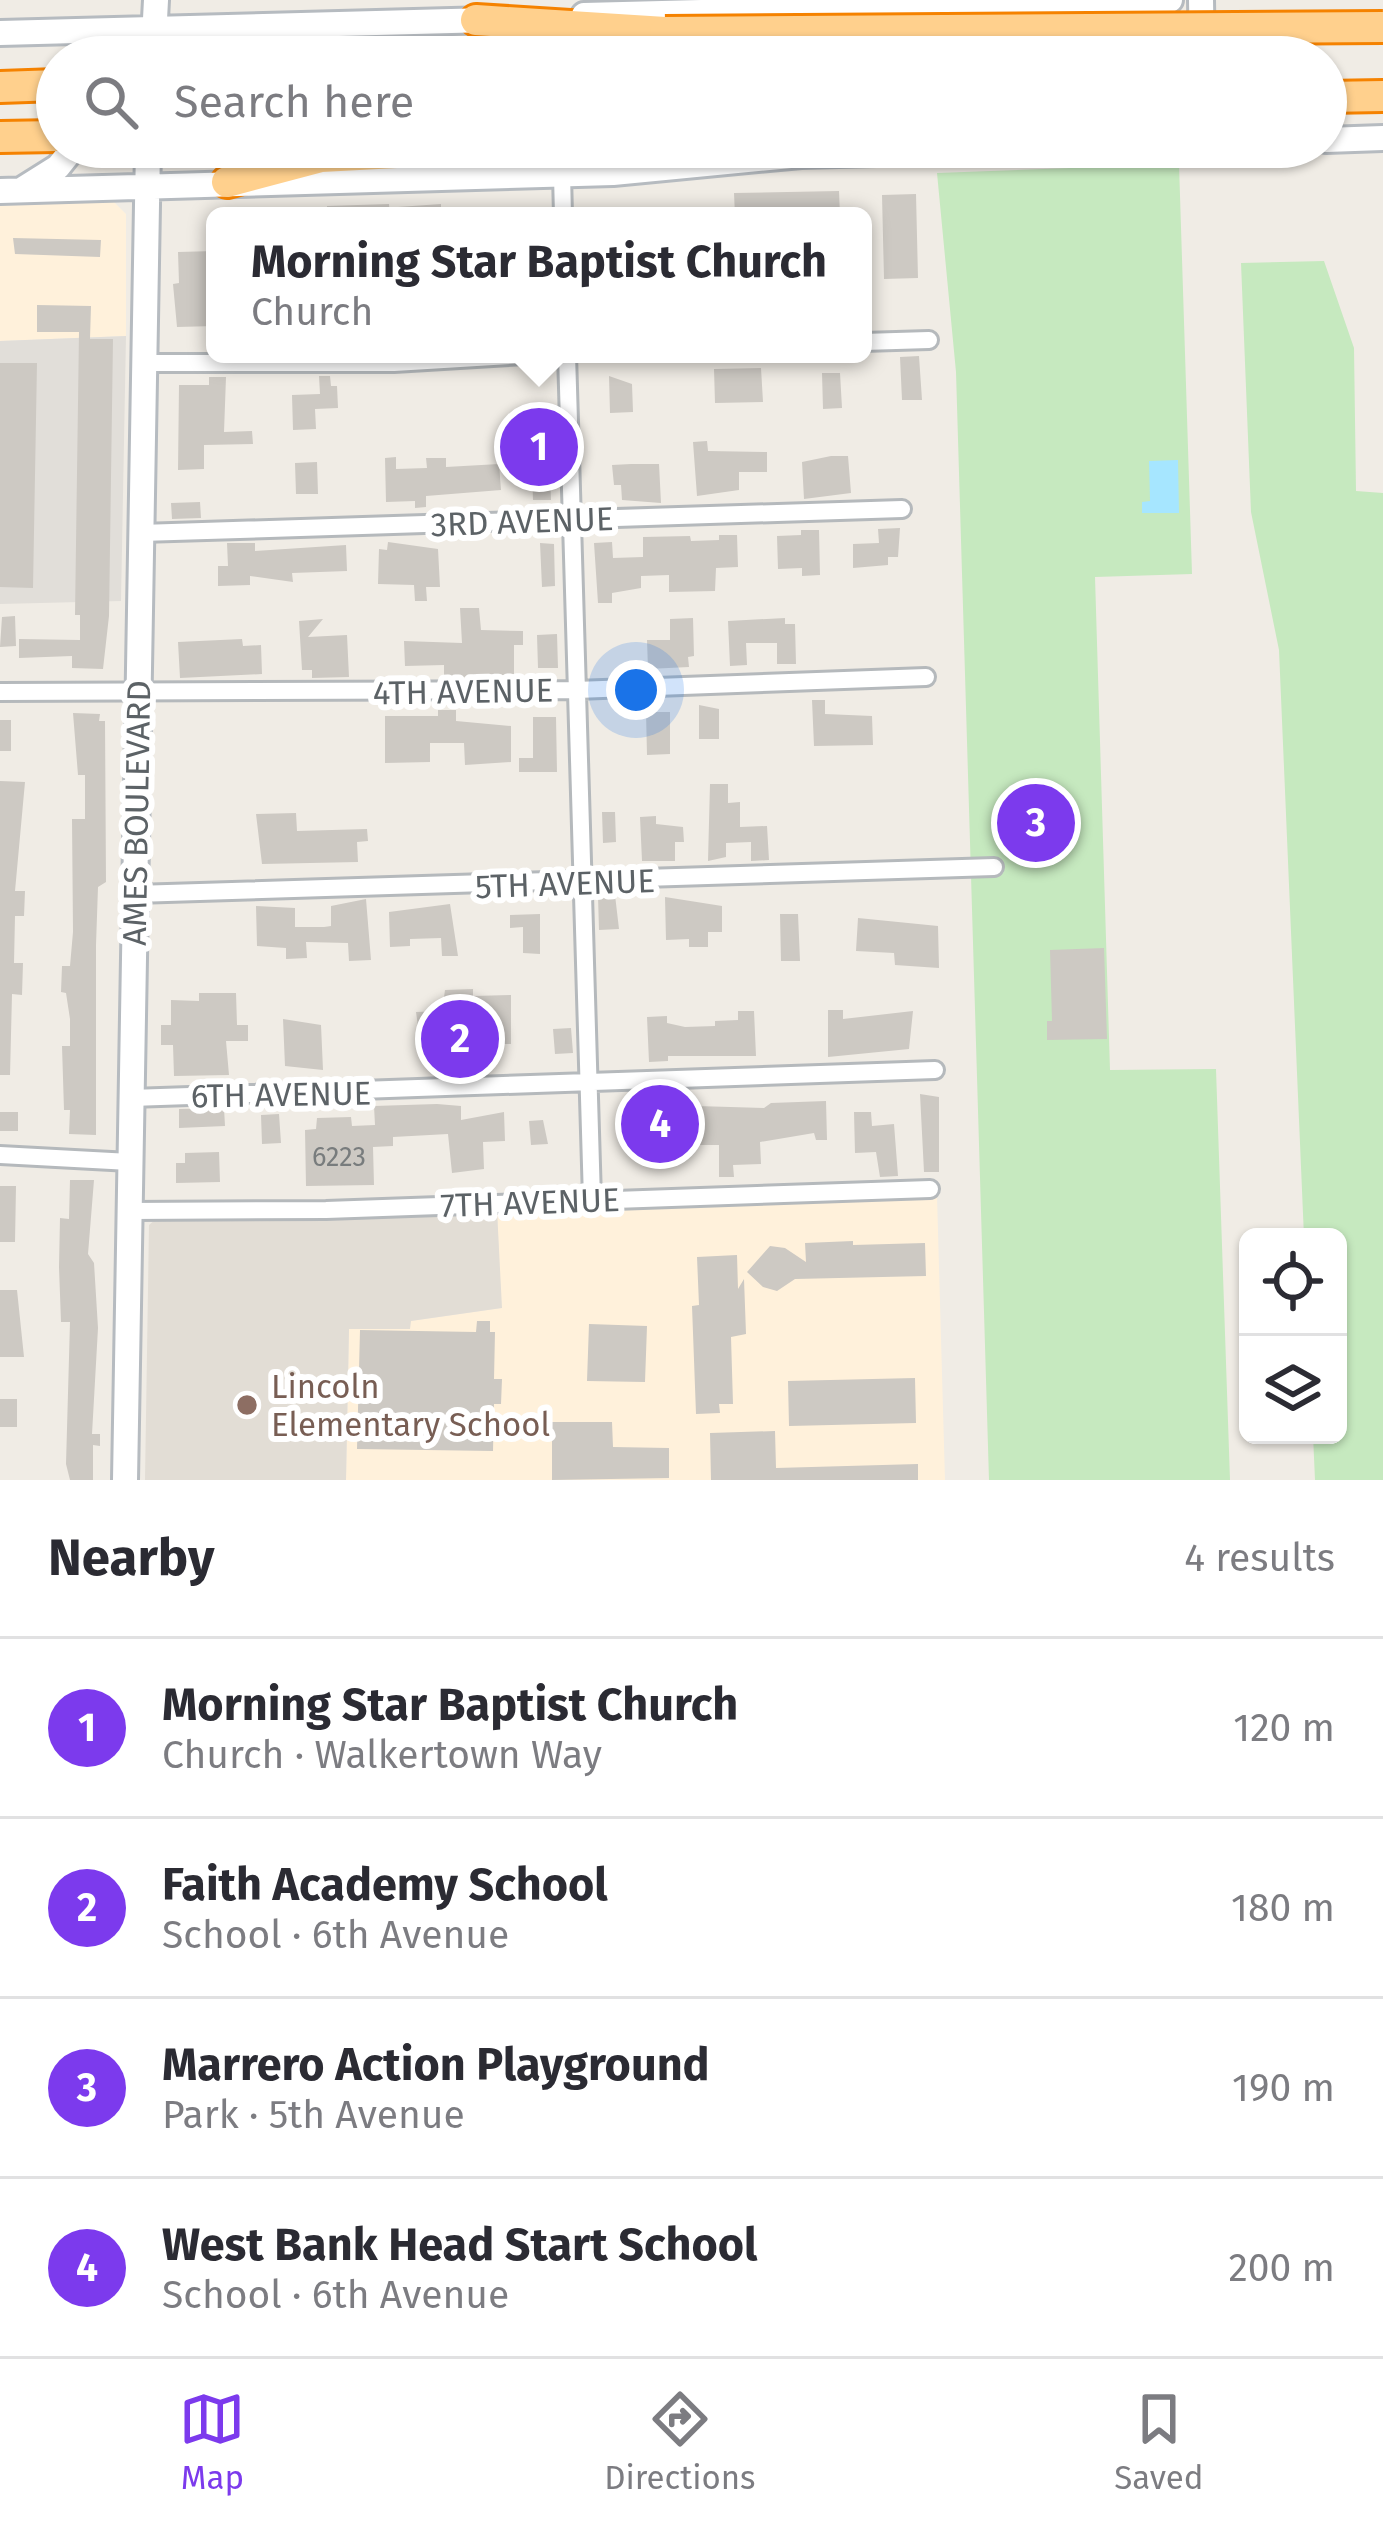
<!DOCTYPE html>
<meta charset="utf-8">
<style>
body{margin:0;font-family:"Fira Sans",sans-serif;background:#f7f7f7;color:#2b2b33}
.controls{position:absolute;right:36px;bottom:36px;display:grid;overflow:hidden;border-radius:18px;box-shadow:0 3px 9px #0004}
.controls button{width:108px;height:108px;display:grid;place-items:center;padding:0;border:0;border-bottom:3px solid #e1e1e2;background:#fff;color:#2b2b33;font:60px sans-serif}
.you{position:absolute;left:636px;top:690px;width:42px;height:42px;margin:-30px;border:9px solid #fff;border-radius:50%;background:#1a73e8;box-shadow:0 0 0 18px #1a73e833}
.badge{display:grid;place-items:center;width:78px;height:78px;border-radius:50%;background:#7c3aed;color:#fff;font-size:39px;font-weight:700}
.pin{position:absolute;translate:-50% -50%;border:6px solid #fff;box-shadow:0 3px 12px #0006}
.popup{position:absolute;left:206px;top:207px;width:666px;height:156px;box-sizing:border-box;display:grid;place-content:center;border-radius:18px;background:#fff;filter:drop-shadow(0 3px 9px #0005);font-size:39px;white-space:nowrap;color:#7c7c81}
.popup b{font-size:45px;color:#2b2b33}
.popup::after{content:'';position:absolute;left:50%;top:100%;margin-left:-24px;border:24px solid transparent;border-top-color:#fff}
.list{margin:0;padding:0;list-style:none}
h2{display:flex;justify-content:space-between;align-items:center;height:156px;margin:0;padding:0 48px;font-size:51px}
h2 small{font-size:39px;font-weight:400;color:#7c7c81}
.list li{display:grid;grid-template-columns:78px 1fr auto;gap:36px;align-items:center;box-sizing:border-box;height:180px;padding:0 48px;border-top:3px solid #e1e1e2}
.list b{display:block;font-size:45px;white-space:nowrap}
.list p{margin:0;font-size:39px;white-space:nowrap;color:#7c7c81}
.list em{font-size:39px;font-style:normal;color:#7c7c81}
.icon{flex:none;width:66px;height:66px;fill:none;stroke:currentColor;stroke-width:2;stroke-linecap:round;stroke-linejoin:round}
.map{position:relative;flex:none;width:1383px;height:1480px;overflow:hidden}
.search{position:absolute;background:#fff;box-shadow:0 3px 9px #0004;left:36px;right:36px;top:36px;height:132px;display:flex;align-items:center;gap:30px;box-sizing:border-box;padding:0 42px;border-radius:66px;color:#7c7c81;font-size:45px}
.sheet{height:876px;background:#fff}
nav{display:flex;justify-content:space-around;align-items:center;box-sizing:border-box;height:168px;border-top:3px solid #e1e1e2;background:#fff;font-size:33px;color:#7c7c81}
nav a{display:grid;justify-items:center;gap:6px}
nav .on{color:#7c3aed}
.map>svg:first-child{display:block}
.commercial{fill:#fff1db}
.industrial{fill:#e1ded9}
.education{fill:#e2ddd5}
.green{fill:#c6e9bf}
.water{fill:#a6e6ff}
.building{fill:#cdc9c3}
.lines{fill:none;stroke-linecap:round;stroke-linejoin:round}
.street-casing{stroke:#b5b9bc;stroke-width:22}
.secondary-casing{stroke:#b6bbc0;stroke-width:30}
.highway-casing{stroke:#f58200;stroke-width:36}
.street{stroke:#fff;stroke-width:16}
.secondary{stroke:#fff;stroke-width:24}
.highway{stroke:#ffd08d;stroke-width:30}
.highway-bridge-casing{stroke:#f58200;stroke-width:36;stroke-linecap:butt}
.highway-bridge{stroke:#ffd08d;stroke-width:30}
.education-dot{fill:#8d6e63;stroke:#fff;stroke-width:4.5}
.labels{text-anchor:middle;stroke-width:12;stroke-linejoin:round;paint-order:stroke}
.number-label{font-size:27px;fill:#787c7d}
.street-label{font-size:33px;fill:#5c6266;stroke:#fff}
.education-label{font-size:33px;fill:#785e54;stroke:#fff;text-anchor:start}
</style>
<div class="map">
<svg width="1383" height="1480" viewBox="0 0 1383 1480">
<rect width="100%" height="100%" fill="#f0ece5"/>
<!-- commercial -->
<path class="commercial" d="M113,201l13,13v122l-126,5v-136z
M937,1196l8,284h-599l3,-151h61v-8l91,-13 -4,-98z"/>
<!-- industrial -->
<path class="industrial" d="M126,336l-5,265 -121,3v-263z"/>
<!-- education -->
<path class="education" d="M497,1210l5,98 -91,13 -1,8h-61l-3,151h-201l4,-255 7,-6z"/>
<!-- green -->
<path class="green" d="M1179,164l13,410 -97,3 15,493 106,-1 14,411h-241l-33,-1108 -19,-199z
M1324,261l30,87 2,143 27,2v987h-68l-2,-45h25v-198h-34l-25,-587 -28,-138 -10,-249z"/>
<!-- water -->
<path class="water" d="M1178,460l1,53h-37v-11l8,-1 -1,-40z"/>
<!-- building -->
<path class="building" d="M839,191l1,25h-105l-1,-23z
M916,194l2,84 -34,1 -2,-84z
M389,204l1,12h-63v-10z
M441,204v12h-43v-9z
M13,238l88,2 -1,17 -85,-3z
M215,251v75l-38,1 -4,-43 6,-1 -1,-31z
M37,305l54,1 -1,33h23l-4,277 -6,53 -31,-1v-12l-53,2v-19l61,1v-25h-5l4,-283h-42z
M919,356l3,44h-20l-2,-43z
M0,363h37l-4,225 -33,-1z
M761,368l2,34 -48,1 -1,-34z
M822,373h18l2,35 -19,1z
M319,376h11l1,10h6l1,22 -23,1 1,20 -23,1 -1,-35 28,-1z
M609,376l23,8 1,28 -23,1z
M209,377h17l-2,55 28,-1 1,13 -49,1v24l-26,1 1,-85h30z
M707,441l1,10 59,1v20h-28v18l-42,6 -4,-54z
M531,448h18l2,52h-18z
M831,456h17l3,37 -47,6 -2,-37z
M396,457v12l31,-1 -1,-10h20v9l53,-3 2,26 -75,6v11l-11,1v-7l-29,1 -1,-44z
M317,462l1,32h-22l-1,-31z
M631,464h28l2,39 -39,-3 -1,-15h-7l-2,-20z
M200,502l1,16 -29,1 -1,-16z
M900,528l-2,29h-10v8l-35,3v-24l26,-1 -1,-14z
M801,530h18l1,45 -18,1v-8l-24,1 -1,-33 24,-1z
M719,535h18l1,32 -22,1 -1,23 -46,1v-17l-28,1v12l-29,5v10h-14l-4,-60 18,-1 1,16 30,-1v-20l47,-1 1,5 28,-1z
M388,542l50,7 2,38h-14l1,14h-12l-1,-16 -36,-1 1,-35 8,1z
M227,543h28v8l91,-6 1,26 -55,2 1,9 -43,-6v9l-32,1v-20h10z
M540,543l14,1 1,42 -13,1z
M460,608h19l2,22 42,1v14h-9v30l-70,3v-13l-39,1 -1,-25 58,2z
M15,616l1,30 -16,1 2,-30z
M693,618l1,38 -6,1 1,10 -41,2 -1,-29h23v-21z
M785,618v6h10l1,40h-19v-21h-31l1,22 -17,1 -2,-45z
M323,619l-15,18 39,-2 2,42 -37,1v-8h-10l-3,-49z
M557,634l1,34h-20l-1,-33z
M242,639l1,7 18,-1 1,29 -82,4 -2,-36z
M812,700h13v14l47,2 1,29 -59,1z
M699,705l20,4v30h-20z
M438,710h18v11l55,5v36l-46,3 -1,-22h-34v19l-45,1v-47h53z
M646,712h24v42l-23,1z
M73,713l27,1 -1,7h6l1,161 -8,5 -2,58v190l-27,-1 1,-24h-6l-2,-64h8v-27l-4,-26 -5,-1 1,-26h8l3,-34 -1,-113h13v-44h-7z
M533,717h23l1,55h-38v-14h14z
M0,720h11v31h-11z
M0,781l25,1 -10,109h10l-1,25h-9l-1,47h9l-1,32 -10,-1 -2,81h-10z
M710,784h18v19l12,-1v25l27,-1 2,34 -18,1v-19l-25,1v14l-18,4z
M602,812h13l1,30 -13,1z
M296,813l1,18 70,-2 1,12 -11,1 1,20 -96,2 -6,-50z
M656,816v8l27,3 1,15h-9v19h-33l-2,-44z
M615,895l4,34 -20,1 -1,-34z
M665,897l57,9v26h-14v15h-19v-8l-23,1z
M366,899l5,61 -22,1 -1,-18 -42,-1 1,16 -21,1v-11l-29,-2 -1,-40 39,2v19h29l7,-1v-20z
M450,904l8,52h-16l-1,-18 -31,1v7l-20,1 -1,-35z
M540,914v40l-17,-1v-26l-13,1v-13z
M780,914h18l2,47h-19z
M858,918l80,8 1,42 -44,-3 -1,-12 -38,-2z
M1104,948l3,91 -60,1v-19h5l-2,-71z
M473,989v7l38,-1v49h-36v11l-52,7 -7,-50 26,-1 3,-21z
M199,993h37l1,32h11v16h-22l3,34 -55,1 -1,-31h-12v-20h10v-25l28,1z
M828,1010h15v9l70,-8 -4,38 -81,8z
M738,1011h16l2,45h-88v5l-19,1 -2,-45 20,-1v7l18,4 30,-1v-5l23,-1z
M283,1019l38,6 2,45 -38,-4z
M571,1028l2,25 -18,1 -2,-25z
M920,1094l19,3v75h-15z
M649,1098h11l1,10 9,-1 2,47 -17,1z
M826,1101l1,39h-11l-2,-7 -54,9 1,22 -28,1 1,12h-15v-32h-23l1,-39 67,2 7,-5z
M437,1104l24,2v14l43,-8 1,29 -22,1 1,27 -32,4 -4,-39 -55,3v9l-20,1 1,38 -68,1 -1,-56 11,-1 1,-11 34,-1 1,9 23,-1 -1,-19z
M224,1108l1,18 -46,2v-19z
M0,1112h18v19h-18z
M854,1112h17l1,14 22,-2 4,52 -18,1 -4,-25 -21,1z
M279,1114l2,29 -19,1 -1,-29z
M543,1120l5,24 -17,1 -2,-24z
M219,1152l1,30 -44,1v-20h9v-10z
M70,1180h24l-6,74 6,9 4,65 -6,106h8v12l-7,-1v35h-23l-4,-16 4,-142h-9l-2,-55 1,-49 9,1z
M0,1186h16l-1,56h-15z
M853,1241v4l72,-2 1,33 -131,3 -18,12 -14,-4 -16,-15 23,-26 15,2 21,14 -1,-19z
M737,1255l1,34 6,-10 2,55 -15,3 2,67h-14l1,9 -24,1 -4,-108 7,-1 -2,-48z
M0,1290h17l7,67h-24z
M477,1321h13v11h5l-1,47h8l-1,25h-7l-1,47 -136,-2 3,-119 116,2z
M589,1324l58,2 -2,56 -58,-1z
M915,1378l1,45 -127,3 -1,-45z
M0,1399h17v28h-17z
M552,1422h60l1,25 56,1v30l-117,2z
M775,1431l1,37 142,-4v16h-207l-1,-47z"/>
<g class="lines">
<!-- street casing -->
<g class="street-casing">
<path id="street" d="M562,174l1,42
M863,342l66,-2
M567,354l25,845
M143,363h251l147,-9
M141,533l761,-24
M0,692l576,-2 350,-13
M135,894l859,-27
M131,1098l804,-28
M0,1155l130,7
M129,1211l197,-1 604,-21"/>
</g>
<!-- secondary casing -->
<g class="secondary-casing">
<path id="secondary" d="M1201,0l1,57
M584,15l586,-15
M0,33l489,-13
M153,57l3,-57
M1326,140l57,-2
M23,189l35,-22 16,-20
M0,191l613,-18 188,-18 303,-8
M125,1480l23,-1333"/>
</g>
<!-- highway casing -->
<g class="highway-casing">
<path id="highway" d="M476,20l189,12
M0,87l57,-2
M1326,97l57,-1
M0,137l57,-1
M227,182l94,-25 189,-10"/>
</g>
<!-- street -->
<use href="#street" class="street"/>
<!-- secondary -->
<use href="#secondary" class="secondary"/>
<!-- highway -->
<use href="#highway" class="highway"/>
<!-- highway-bridge casing -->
<g class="highway-bridge-casing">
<path id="highway-bridge" d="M665,32l718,-5
M927,57l246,-11"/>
</g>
<!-- highway-bridge -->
<use href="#highway-bridge" class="highway-bridge"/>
</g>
<!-- markers -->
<circle class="education-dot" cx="247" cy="1405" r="12"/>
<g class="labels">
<!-- number labels -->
<g class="number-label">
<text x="339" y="1166">6223</text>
</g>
<!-- street labels -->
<g class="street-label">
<text transform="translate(522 521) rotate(-2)" y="12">3RD AVENUE</text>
<text transform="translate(463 691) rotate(-1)" y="12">4TH AVENUE</text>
<text transform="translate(136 813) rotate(-89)" y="12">AMES BOULEVARD</text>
<text transform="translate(565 883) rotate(-2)" y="12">5TH AVENUE</text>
<text transform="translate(281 1094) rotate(-1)" y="12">6TH AVENUE</text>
<text transform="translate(530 1202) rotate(-2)" y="12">7TH AVENUE</text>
</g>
<!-- education labels -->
<g class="education-label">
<text x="271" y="1398">Lincoln<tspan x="271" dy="38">Elementary School</tspan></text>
</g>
</g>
</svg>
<div class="controls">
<button><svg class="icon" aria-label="locate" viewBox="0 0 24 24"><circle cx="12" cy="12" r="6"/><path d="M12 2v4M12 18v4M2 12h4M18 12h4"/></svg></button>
<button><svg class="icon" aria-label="layers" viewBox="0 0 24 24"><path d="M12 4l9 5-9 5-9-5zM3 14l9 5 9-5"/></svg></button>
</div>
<div class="you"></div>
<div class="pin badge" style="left:539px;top:447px">1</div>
<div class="popup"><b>Morning Star Baptist Church</b>Church</div>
<div class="pin badge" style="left:460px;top:1039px">2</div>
<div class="pin badge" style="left:1036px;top:823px">3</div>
<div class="pin badge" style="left:660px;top:1124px">4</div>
<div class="search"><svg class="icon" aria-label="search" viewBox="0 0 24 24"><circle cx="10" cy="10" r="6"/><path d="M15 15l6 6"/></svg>Search here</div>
</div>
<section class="sheet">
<h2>Nearby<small>4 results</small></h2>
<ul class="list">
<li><span class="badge">1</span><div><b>Morning Star Baptist Church</b><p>Church · Walkertown Way</p></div><em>120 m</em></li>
<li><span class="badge">2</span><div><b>Faith Academy School</b><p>School · 6th Avenue</p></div><em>180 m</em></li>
<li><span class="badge">3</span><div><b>Marrero Action Playground</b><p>Park · 5th Avenue</p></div><em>190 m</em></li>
<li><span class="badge">4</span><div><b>West Bank Head Start School</b><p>School · 6th Avenue</p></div><em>200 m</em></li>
</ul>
</section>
<nav>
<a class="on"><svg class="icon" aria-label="map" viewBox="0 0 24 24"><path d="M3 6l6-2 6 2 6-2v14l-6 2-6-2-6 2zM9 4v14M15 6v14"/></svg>Map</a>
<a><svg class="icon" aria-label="directions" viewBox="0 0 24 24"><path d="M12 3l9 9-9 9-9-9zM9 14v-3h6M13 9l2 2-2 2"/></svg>Directions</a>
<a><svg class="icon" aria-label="saved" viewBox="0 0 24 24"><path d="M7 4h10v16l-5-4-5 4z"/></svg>Saved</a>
</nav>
